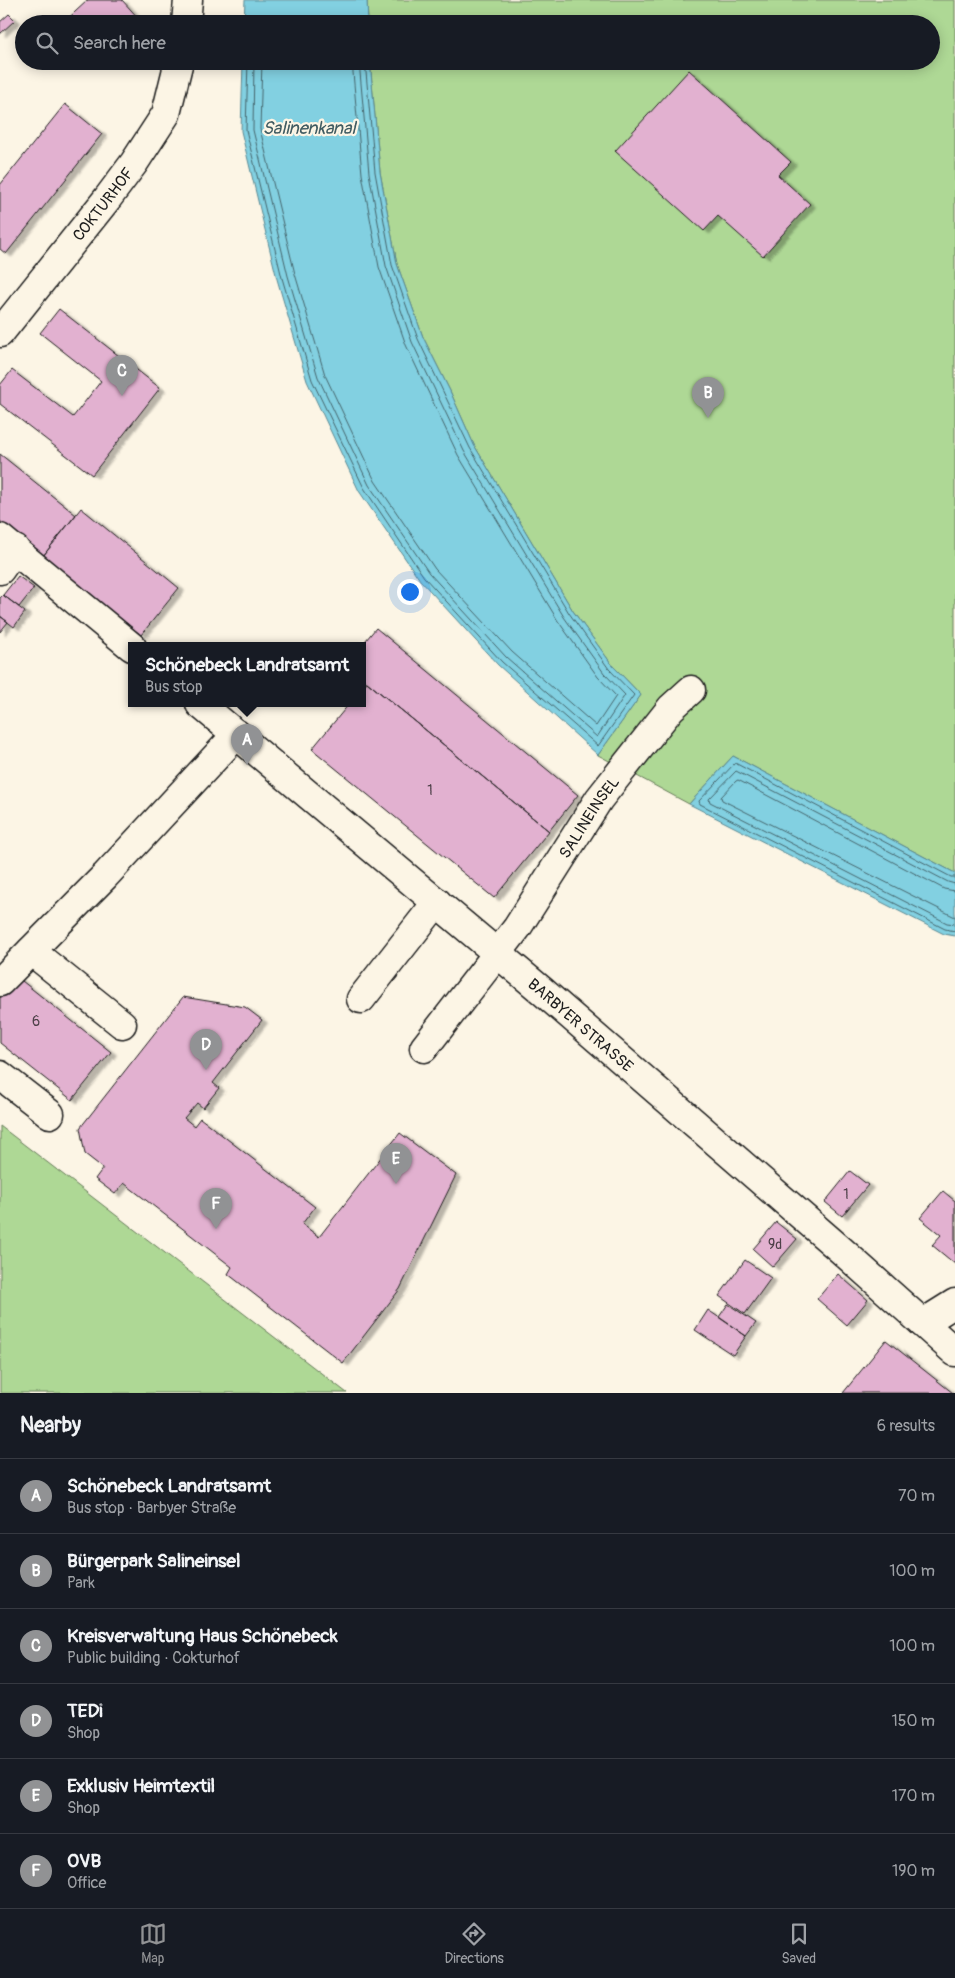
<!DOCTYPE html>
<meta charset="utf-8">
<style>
body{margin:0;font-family:Pangolin,sans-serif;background:#242831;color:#f1f3f6}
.you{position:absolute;left:409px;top:591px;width:18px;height:18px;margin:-12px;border:4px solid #fff;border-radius:50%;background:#1a73e8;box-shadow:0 0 0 8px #1a73e833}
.badge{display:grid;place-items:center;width:32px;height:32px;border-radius:50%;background:#919294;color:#fff;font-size:16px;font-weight:700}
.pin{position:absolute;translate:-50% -41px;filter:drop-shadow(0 1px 2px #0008)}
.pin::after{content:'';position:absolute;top:26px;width:18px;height:15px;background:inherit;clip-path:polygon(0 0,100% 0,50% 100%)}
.popup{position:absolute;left:128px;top:642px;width:238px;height:65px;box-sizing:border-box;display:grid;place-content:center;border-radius:0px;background:#171b24;filter:drop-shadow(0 1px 4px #0005);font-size:16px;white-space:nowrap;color:#9ea1a6}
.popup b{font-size:19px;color:#f1f3f6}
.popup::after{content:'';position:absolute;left:50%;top:100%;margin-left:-10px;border:10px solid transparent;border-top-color:#171b24}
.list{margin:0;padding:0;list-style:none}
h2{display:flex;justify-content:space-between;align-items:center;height:65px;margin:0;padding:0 20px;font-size:21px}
h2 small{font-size:16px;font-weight:400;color:#9ea1a6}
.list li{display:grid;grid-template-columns:32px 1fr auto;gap:15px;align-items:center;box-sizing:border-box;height:75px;padding:0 20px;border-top:1px solid #363941}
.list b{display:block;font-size:19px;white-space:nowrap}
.list p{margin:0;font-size:16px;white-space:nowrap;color:#9ea1a6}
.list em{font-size:16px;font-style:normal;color:#9ea1a6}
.icon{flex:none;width:28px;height:28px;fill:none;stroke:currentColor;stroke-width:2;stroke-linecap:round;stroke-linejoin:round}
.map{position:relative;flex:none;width:955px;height:1393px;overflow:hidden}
.search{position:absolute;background:#171b24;box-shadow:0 2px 12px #0003;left:15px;right:15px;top:15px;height:55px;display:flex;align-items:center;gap:12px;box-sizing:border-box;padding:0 18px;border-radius:28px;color:#9ea1a6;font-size:19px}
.sheet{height:515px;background:#171b24}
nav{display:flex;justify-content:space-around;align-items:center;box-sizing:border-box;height:70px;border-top:1px solid #363941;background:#171b24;font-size:14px;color:#9ea1a6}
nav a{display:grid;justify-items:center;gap:2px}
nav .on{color:#919294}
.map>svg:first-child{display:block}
.green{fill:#aed895;stroke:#657a58}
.water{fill:#82d0e1;stroke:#598892}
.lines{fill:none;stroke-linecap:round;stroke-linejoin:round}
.shore{stroke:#45646b;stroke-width:1}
.building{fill:#e2b1d0;stroke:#1c1c1c;filter:url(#shadow)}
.minor-casing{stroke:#1c1c1c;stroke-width:31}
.minor{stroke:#fcf5e5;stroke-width:28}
.labels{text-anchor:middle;stroke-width:4.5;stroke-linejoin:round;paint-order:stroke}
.number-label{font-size:14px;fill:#4e4149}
.street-label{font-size:16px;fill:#1c1c1c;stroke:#fcf5e5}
.water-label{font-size:18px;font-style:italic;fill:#405b61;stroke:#fcf5e5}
</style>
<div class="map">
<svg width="955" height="1393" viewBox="0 0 955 1393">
<defs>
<filter id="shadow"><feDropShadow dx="5.5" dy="3" stdDeviation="1" flood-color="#0004"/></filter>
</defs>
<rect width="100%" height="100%" fill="#fcf5e5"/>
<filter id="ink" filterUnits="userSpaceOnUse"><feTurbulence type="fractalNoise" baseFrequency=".02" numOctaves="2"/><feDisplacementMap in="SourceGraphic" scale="10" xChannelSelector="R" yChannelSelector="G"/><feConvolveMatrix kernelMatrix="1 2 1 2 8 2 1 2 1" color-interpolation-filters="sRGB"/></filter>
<g filter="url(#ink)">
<!-- green -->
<path class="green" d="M367,0h588v873l-222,-117 -44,48 -91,-49 43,-60 -28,-29 -40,-55 -99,-166 -24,-54 -27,-54 -26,-73 -17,-92 -10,-111h561v-37h-563z
M0,1126l347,267h-347z"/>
<!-- water -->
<path class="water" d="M245,0h122l1,24h-124z
M243,61h127l10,111 17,92 26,73 27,54 24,54 99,166 40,55 28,29 -43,60 -100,-90 -78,-85 -61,-89 -52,-110 -30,-102 -36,-148z
M733,756l222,117v63l-11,-2 -255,-130z"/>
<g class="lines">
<!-- shore -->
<path class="shore" d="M248,61l-2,69 36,148 30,102 52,108 60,89 78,85 96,84 36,-51 -25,-26 -40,-56 -99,-165 -52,-109 -26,-74 -17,-93 -10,-111
M254,61l-1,69 35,146 30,101 51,108 60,88 77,84 91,80 28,-42 -21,-22 -40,-56 -100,-166 -52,-109 -26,-76 -17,-93 -10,-112
M262,61l-2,68 35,145 30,101 50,106 60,88 77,83 84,74 20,-30 -18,-19 -40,-56 -100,-166 -52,-110 -27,-78 -17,-93 -10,-113
M955,877h-4l-216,-114 -36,38 1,3 245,125 10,2
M955,884l-7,-2 -212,-111 -27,28 1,3 237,121 8,1
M955,891l-11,-2 -206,-109 -2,1 -15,16 1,3 233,117"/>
</g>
<!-- building -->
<path class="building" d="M88,0h34l18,20 -4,4h-74z
M9,14l6,6 -15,14v-12z
M689,70l102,92 -13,13 32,29 -47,52 -45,-40 -14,15 -89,-80z
M65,104l37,30 -96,120 -6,-5v-64z
M59,309l101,79 -68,87 -92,-71v-19l12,-15 61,47 28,-36 -61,-48z
M0,454l76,61 -33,41 -43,-35z
M81,508l98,80 -38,47 -98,-79z
M18,576l16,12 -15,19 -16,-12z
M3,595l22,17 -11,15 -14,-11v-18z
M0,616l8,6 -8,10z
M376,628l202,167 -29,36 -187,-153 -1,-32z
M367,682l182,149 -55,67 -182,-149 37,-45h13v-16z
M17,977l94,75 -39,48 -72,-57v-45z
M183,997l62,10 17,13 -49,63 6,5 -16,20 -6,-5 -13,15 10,8 6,-8 115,89 -13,17 17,13 81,-104 56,42 -56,114 -57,74 -115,-89 4,-7 -108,-84 -9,11 -20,-15 8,-11 -18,-14 -5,-26z
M850,1171l18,14 -26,31 -17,-14z
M943,1191l12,10v63l-23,-19 9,-10 -21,-17z
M776,1222l21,17 -24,28 -20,-18z
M745,1260l26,18 -26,36 -26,-18z
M838,1274l30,26 -21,25 -30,-26z
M728,1304l28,19 -10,13 -27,-19z
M708,1310l38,26 -13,19 -38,-25z
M886,1340l67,53h-110z"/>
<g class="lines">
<!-- minor casing -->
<g class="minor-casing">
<g id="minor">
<path d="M186,24l2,-24"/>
<path id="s1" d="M0,333l107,-134 27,-36 32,-49 13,-53"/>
<path d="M0,538l132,109"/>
<path d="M0,570l15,-21"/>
<path id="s2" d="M200,704l341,286 300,260 114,102"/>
<path d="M31,951l91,73"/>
<path d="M0,982l105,-106 132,-142"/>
<path d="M361,999l76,-97"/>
<path id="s3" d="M424,1048l93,-120 82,-129 72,-91 20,-18"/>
<path d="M0,1075l50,39"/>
<path d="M923,1323l32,-20"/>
</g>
</g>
<!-- minor -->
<use href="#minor" class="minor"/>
</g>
</g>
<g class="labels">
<!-- number labels -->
<g class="number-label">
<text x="430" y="795">1</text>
<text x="36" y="1026">6</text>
<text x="846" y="1199">1</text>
<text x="775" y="1249">9d</text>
</g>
<!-- street labels -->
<g class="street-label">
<text dy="6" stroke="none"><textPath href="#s1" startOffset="165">COKTURHOF</textPath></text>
<text dy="6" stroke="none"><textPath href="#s3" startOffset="284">SALINEINSEL</textPath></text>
<text dy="6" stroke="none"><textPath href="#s2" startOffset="498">BARBYER STRASSE</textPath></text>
</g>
<!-- water labels -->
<g class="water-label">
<text x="309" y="134">Salinenkanal</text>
</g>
</g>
</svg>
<div class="you"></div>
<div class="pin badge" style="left:247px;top:765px">A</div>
<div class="popup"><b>Schönebeck Landratsamt</b>Bus stop</div>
<div class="pin badge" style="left:708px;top:418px">B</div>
<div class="pin badge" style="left:122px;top:396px">C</div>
<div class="pin badge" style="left:206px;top:1070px">D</div>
<div class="pin badge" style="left:396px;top:1184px">E</div>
<div class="pin badge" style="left:216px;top:1229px">F</div>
<div class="search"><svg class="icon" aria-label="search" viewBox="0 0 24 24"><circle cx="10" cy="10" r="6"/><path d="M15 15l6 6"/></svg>Search here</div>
</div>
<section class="sheet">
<h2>Nearby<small>6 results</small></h2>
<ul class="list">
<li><span class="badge">A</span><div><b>Schönebeck Landratsamt</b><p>Bus stop · Barbyer Straße</p></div><em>70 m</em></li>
<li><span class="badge">B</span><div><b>Bürgerpark Salineinsel</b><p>Park</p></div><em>100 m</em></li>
<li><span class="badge">C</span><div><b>Kreisverwaltung Haus Schönebeck</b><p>Public building · Cokturhof</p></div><em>100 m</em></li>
<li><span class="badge">D</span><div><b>TEDi</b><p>Shop</p></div><em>150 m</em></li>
<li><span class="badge">E</span><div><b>Exklusiv Heimtextil</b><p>Shop</p></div><em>170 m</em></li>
<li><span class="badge">F</span><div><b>OVB</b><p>Office</p></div><em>190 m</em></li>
</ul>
</section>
<nav>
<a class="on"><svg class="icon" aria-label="map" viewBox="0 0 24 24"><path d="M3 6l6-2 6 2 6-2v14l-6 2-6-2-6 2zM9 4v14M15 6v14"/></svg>Map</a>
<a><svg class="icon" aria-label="directions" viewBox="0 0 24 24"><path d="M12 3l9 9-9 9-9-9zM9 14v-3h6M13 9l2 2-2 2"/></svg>Directions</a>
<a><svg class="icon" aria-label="saved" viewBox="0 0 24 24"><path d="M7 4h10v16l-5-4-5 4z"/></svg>Saved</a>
</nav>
